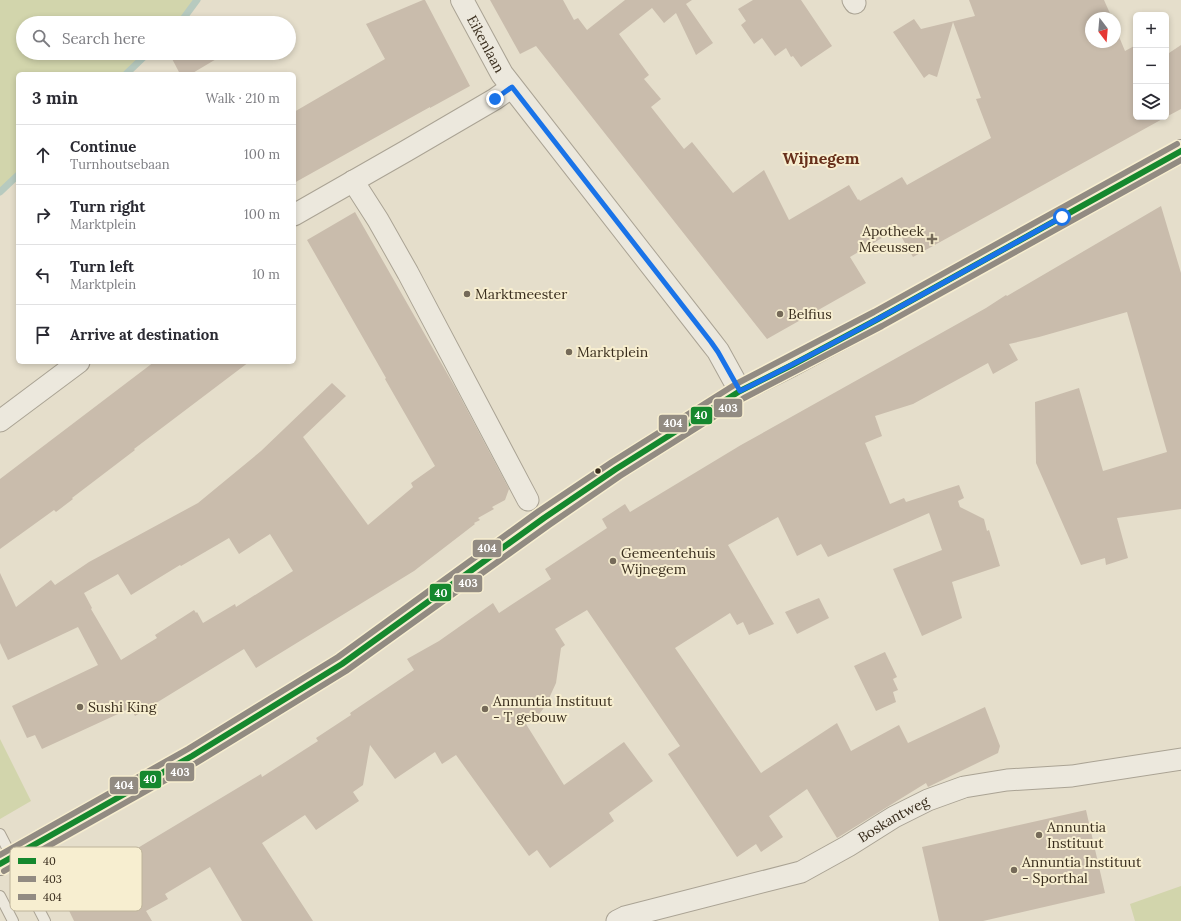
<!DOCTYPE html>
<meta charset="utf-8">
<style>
body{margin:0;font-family:Lora,serif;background:#f7f7f7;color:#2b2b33}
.controls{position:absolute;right:12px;top:12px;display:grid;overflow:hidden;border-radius:6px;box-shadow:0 2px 6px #0003}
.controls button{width:36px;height:36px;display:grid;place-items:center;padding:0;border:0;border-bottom:1px solid #e1e1e2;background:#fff;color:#2b2b33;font:20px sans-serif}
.compass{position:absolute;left:1085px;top:12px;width:36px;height:36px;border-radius:50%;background:#fff;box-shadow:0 2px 6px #0003;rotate:164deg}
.stop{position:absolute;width:12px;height:12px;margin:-9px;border:3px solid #1a73e8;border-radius:50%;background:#fff}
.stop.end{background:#1a73e8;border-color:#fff;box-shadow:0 1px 4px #0008}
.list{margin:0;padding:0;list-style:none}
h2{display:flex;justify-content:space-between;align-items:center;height:52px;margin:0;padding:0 16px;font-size:17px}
h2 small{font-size:13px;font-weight:400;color:#7c7c81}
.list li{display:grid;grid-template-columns:26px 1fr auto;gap:12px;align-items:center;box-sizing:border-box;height:60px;padding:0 16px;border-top:1px solid #e1e1e2}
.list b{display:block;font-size:15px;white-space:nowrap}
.list p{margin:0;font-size:13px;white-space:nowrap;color:#7c7c81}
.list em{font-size:13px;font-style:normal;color:#7c7c81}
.icon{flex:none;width:22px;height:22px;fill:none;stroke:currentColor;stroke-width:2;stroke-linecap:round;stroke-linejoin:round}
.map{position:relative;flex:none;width:1181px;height:921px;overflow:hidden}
.search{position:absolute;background:#fff;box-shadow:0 2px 6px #0003;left:16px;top:16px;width:280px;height:44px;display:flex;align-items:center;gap:10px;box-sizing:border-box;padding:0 14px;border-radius:22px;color:#7c7c81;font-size:15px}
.panel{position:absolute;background:#fff;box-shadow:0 2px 6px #0003;left:16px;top:72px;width:280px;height:292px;border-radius:6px}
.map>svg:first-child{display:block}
.green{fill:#d2d5ac}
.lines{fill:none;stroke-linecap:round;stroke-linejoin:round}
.stream{stroke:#b7cabf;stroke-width:7}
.building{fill:#c9bcac;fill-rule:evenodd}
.service-casing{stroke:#aaa394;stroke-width:12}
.minor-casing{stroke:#aaa394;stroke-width:23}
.tertiary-casing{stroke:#aaa394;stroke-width:24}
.secondary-casing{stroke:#999284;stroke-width:24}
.service{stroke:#ece8dd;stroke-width:10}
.minor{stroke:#ece8dd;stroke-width:21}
.tertiary{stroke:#ece8dd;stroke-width:22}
.secondary{stroke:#ece8dd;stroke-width:22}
.bus-1-casing{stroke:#f7eed0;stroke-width:9}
.bus-2-casing{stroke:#f7eed0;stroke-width:9}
.bus-3-casing{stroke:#f7eed0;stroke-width:9}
.bus-1{stroke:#15882e;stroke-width:6}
.bus-2{stroke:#928b82;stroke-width:6}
.bus-3{stroke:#928b82;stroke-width:6}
.route{stroke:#1a73e8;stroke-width:5}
.poi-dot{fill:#756a59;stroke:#f7eed0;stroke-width:1.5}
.bus-dot{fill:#382c1c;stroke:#f7eed0;stroke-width:1.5}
.labels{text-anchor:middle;stroke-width:4;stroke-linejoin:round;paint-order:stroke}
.street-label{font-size:14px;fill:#382c1c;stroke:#f7eed0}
.poi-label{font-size:14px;fill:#382c1c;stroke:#f7eed0;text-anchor:start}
.quarter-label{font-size:16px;font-weight:bold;fill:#672f1a;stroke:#f7eed0}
.key{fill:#f7eed0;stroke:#beb49a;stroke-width:1}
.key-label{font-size:11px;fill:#382c1c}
.line-badge{stroke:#f7eed0;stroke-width:1.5}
.badge-label{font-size:11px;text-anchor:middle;font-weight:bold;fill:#fff}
</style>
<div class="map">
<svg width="1181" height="921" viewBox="0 0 1181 921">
<rect width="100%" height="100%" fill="#e5decb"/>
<!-- green -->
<path class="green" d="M0,0h199l-3,2 -16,21h-157v30h125l-22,21h-108v101l-18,17z
M0,739l31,62 -31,18z
M1181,886v35h-46l-5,-17z"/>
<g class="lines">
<!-- stream -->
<path class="stream" d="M180,23l17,-23
M126,74l22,-21
M0,192l18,-17"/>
</g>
<!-- building -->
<path class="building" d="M423,0h2l45,86 -40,22v-1l-136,76v-71l91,-53 -19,-35z
M490,0h73l11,20 4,-2 9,12 38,-30h67l-6,4 27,39 -17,12 -20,-42 -12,10 -12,-15 -33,26 30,41 -5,4 17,20 -10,8 33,42 8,-7 41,51 31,-23 25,50 60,-35 9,15 1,-1 1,2 42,-24 5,8 84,-47 -15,-39 5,-1 -28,-76 -16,55 -8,-3 -5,4 -31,-46 21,-13 7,10 54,-13 -6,-16h135l8,18h-21v24h24v-15l10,24 11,-6v72h30l-253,140 -16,-28 -47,28 16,26 -99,56 -231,-293 -16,8z
M753,0h48l31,46 -31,21 -8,-11 -2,1 -5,-9 -11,8 -13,-18 -8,6 -13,-19 5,-4 -8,-12z
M1181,45v64l-15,8v-62z
M169,53h53l1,2 -32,19h-11z
M1161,206l20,67v236l-64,9 11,40 -22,7 -1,-7 -24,7 -45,-102 -1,-61 44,-14 24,83 64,-19 -40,-140 -88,25 -30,7 9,16 -25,14 -5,-11 -75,41 -38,12 7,20 -17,7 25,61 14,-6 2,4 53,-17 5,13 -6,3 2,6 24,12 3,12 2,-1 11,36 -48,16 10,36 -40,18 -29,-67 49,-19 -13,-37 -101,44 -7,-13 -24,12 -19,-39 -50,28 46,79 -25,11 -6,-13 -6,3 -7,-12 -55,35 86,125 76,-50 14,28 48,-26 9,18 77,-36 15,39 -2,7 -70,34 -2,-4 -89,55 -30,-49 -38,27 14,21 -22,15 -5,-8 -19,13 -69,-103 12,-8 -93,-136 -32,19 10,16 -4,3 -5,35 -10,22 -6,8 -14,11 38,61 60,-43 29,39 -44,32 5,8 -64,47 -13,-18 -8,6 -73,-101 -14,9 -7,-12 -40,27 -25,-34 -7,40 -10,7 6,9 -43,29 -11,-15 -43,28 51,78h-71l-32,-54 -45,27 3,5 -22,12 6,10h-78l-13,-27 200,-120 1,3 56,-36 -2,-3 35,-23 -1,-2 64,-43 -7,-11 32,-18 54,-38 6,10 52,-34 -6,-10 62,-41 -5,-9 23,-15 5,8 111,-67 245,-137 20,-13 1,1z
M355,212l101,177 53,100 -4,11 -13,7 2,2 -16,9 2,2 -6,3 1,1 -61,47 -158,97 -12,-19 -109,67 -4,-8 -89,41 -7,-14 -8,3 -15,-32 86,-41 -20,-38 -70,33 -8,-17v-70l16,34 35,-27 4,5 34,-23 109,-59 63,-52 71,-68 14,13 -43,41 65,88 45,-38 -2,-4 24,-17 -50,-87 1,-1 -79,-138zM270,534l23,37 -57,36 -1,-3 -32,19 -6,-11 -1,1 -2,-3 -39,25 2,3 -36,22 -30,-51 1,-1 -8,-15 34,-19 13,21 49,-30 1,1 48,-28 10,16z
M154,362h95l-115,87 1,1 -63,48 1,1 -17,13 -2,-2 -54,39v-70z
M819,598l10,20 -32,16 -12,-22z
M885,652l12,25 -4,2 5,11 -5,2 3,10 -20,9 -22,-45z
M1086,810l19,83 -122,28h-44l-17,-74z"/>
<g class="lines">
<!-- service casing -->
<g class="service-casing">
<path id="service" d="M0,834l45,87
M0,896l13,25"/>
</g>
<!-- minor casing -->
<g class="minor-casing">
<g id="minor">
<path d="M853,0l2,3"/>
<path d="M353,181l25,39 30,53 120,227"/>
<path d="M294,215l112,-64 89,-52 17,-12"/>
<path d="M0,421l79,-59"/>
<path id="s1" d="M617,921l8,-4 176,-45 47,-26 46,-29 34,-17 36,-13 43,-7 65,-4 109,-17"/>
</g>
</g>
<!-- tertiary casing -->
<g class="tertiary-casing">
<g id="tertiary">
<path id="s2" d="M462,0l40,74 209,268 7,9 22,40"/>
</g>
</g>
<!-- secondary casing -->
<g class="secondary-casing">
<path id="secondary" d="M0,864l192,-108 150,-92 202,-146 72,-49 124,-78 52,-26 86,-46 303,-168"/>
</g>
<!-- service -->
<use href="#service" class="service"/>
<!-- minor -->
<use href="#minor" class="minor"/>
<!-- tertiary -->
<use href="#tertiary" class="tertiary"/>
<!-- secondary -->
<use href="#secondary" class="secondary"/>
<!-- bus-1 casing -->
<g class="bus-1-casing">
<path id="bus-1" d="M0,864l192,-108 150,-92 202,-146 72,-49 124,-78 52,-26 86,-46 303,-168"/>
</g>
<!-- bus-2 casing -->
<g class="bus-2-casing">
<path id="bus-2" d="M4,871l192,-108 150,-92 203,-146 71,-49 124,-78 138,-72 299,-166"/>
</g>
<!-- bus-3 casing -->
<g class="bus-3-casing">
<path id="bus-3" d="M0,855l188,-106 150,-92 201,-146 73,-49 124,-78 138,-72 303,-168"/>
</g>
<!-- bus-1 -->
<use href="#bus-1" class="bus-1"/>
<!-- bus-2 -->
<use href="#bus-2" class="bus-2"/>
<!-- bus-3 -->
<use href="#bus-3" class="bus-3"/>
</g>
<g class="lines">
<!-- route -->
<path class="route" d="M495,99l17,-12 199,255 7,10 22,39c109,-54 215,-115 322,-174"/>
</g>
<!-- markers -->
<g class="poi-dot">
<path d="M930 233h4v4h4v4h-4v4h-4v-4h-4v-4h4z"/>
<circle cx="467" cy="294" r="4"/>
<circle cx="780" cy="314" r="4"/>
<circle cx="569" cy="352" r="4"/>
<circle cx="613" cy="561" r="4"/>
<circle cx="80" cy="707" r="4"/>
<circle cx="485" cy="709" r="4"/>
<circle cx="1039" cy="835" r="4"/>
<circle cx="1014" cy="870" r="4"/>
</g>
<circle class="bus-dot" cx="598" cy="471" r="3.5"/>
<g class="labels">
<!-- street labels -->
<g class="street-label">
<text dy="5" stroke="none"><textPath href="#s2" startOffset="50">Eikenlaan</textPath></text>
<text dy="5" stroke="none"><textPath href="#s1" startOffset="297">Boskantweg</textPath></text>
</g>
<!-- poi labels -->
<g class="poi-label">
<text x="924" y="236" text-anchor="end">Apotheek<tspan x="924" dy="16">Meeussen</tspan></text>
<text x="475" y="299">Marktmeester</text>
<text x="788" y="319">Belfius</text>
<text x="577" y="357">Marktplein</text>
<text x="621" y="558">Gemeentehuis<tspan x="621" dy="16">Wijnegem</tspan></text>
<text x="493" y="706">Annuntia Instituut<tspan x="493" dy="16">- T gebouw</tspan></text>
<text x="88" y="712">Sushi King</text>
<text x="1047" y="832">Annuntia<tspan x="1047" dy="16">Instituut</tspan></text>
<text x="1022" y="867">Annuntia Instituut<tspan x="1022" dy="16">- Sporthal</tspan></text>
</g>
<!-- quarter labels -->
<g class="quarter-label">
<text x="821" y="164">Wijnegem</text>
</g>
</g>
<!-- legend -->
<rect x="10" y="847" width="132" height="64" rx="6" class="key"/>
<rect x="18" y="858" width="18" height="6" fill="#15882e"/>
<rect x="18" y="876" width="18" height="6" fill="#928b82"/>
<rect x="18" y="894" width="18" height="6" fill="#928b82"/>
<g class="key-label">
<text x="43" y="865">40</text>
<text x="43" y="883">403</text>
<text x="43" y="901">404</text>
</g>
<g class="line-badge">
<rect x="713" y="398" width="30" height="20" rx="4" fill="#928b82"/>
<rect x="690" y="406" width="23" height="19" rx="4" fill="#15882e"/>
<rect x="658" y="414" width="30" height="19" rx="4" fill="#928b82"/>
<rect x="472" y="539" width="30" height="19" rx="4" fill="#928b82"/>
<rect x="453" y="574" width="30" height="19" rx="4" fill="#928b82"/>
<rect x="429" y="583" width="23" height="19" rx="4" fill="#15882e"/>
<rect x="165" y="762" width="30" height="20" rx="4" fill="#928b82"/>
<rect x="139" y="770" width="23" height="19" rx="4" fill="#15882e"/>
<rect x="109" y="776" width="30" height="19" rx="4" fill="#928b82"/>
</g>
<g class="badge-label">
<text x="728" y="412">403</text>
<text x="701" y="419">40</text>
<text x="673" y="427">404</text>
<text x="487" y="552">404</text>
<text x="468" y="587">403</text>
<text x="441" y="597">40</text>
<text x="180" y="776">403</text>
<text x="150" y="783">40</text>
<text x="124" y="789">404</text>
</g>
</svg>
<div class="controls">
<button>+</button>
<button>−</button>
<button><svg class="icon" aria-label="layers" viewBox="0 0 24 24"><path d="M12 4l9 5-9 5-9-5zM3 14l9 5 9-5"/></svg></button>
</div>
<svg class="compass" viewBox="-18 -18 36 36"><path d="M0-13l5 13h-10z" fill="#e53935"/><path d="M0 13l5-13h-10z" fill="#7c7c81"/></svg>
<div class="stop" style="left:1062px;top:217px"></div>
<div class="stop end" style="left:495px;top:99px"></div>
<div class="search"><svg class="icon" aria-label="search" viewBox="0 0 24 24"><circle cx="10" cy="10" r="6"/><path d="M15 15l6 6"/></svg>Search here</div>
<section class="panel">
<h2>3 min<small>Walk · 210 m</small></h2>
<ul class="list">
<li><svg class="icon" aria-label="ahead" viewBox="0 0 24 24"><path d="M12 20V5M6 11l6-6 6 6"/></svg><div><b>Continue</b><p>Turnhoutsebaan</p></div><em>100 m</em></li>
<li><svg class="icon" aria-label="right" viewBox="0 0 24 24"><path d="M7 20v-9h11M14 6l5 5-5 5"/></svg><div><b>Turn right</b><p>Marktplein</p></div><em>100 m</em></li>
<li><svg class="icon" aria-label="left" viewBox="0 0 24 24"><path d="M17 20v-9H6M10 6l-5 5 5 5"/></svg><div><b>Turn left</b><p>Marktplein</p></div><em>10 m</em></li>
<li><svg class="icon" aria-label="arrive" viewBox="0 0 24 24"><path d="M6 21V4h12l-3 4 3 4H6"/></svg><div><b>Arrive at destination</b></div></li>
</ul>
</section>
</div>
